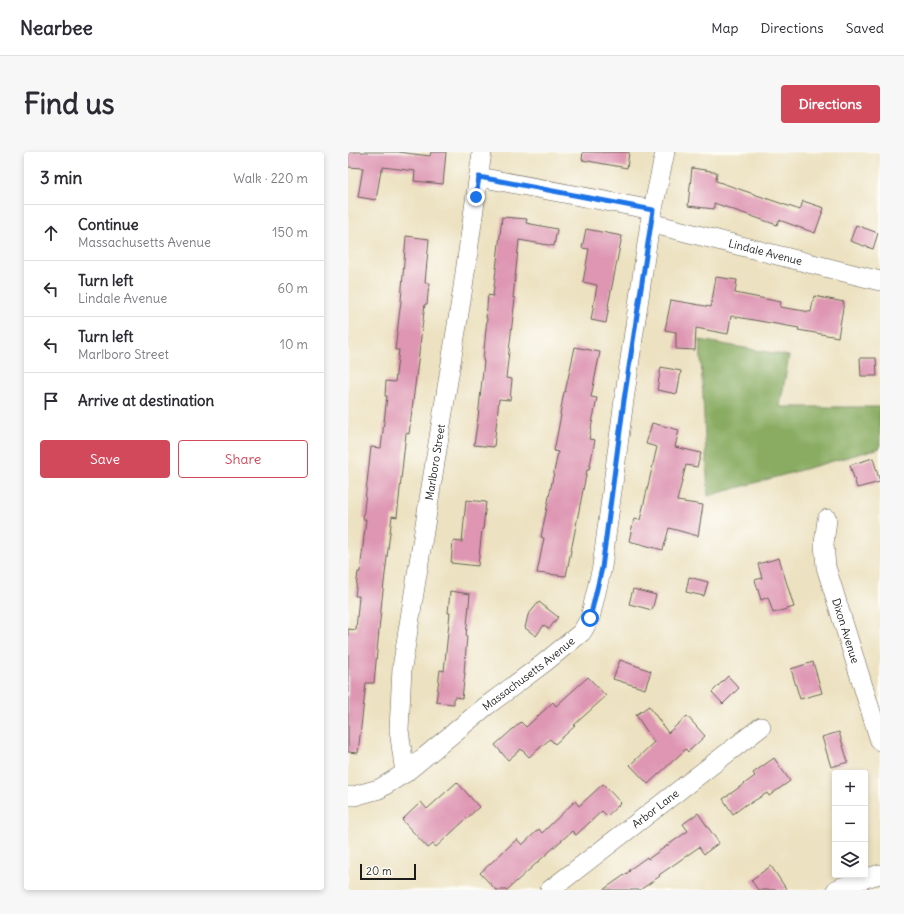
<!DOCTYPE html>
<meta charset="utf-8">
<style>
body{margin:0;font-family:Delius,sans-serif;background:#f7f7f7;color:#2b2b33}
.controls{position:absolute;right:12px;bottom:12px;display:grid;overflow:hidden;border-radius:4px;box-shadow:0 2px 6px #0003}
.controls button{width:36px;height:36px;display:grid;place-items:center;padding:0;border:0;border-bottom:1px solid #e1e1e2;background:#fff;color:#2b2b33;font:20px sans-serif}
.scale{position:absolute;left:12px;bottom:10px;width:56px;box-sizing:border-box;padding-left:4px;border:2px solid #1c1c1c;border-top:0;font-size:11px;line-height:14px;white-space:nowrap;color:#1c1c1c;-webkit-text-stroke:3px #fdfcf7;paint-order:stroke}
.stop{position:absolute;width:12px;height:12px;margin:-9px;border:3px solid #1a73e8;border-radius:50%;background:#fff}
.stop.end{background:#1a73e8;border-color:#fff;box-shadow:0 1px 4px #0008}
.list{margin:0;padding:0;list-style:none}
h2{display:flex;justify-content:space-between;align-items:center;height:52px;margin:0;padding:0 16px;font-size:17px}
h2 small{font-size:13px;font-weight:400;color:#7c7c81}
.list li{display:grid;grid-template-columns:26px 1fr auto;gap:12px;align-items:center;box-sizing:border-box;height:56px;padding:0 16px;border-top:1px solid #e1e1e2}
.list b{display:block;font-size:15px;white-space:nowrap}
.list p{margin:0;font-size:13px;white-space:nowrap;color:#7c7c81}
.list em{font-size:13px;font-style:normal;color:#7c7c81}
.actions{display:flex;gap:8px;padding:12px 16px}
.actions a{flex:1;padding:9px 0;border:1px solid #d1495b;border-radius:4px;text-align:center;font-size:14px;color:#d1495b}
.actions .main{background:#d1495b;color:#fff}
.icon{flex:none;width:22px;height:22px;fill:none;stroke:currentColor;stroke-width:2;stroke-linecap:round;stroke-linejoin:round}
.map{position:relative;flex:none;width:532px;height:738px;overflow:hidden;border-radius:4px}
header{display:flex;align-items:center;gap:24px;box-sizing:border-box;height:56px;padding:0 20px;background:#fff;border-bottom:1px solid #e1e1e2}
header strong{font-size:19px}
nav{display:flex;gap:22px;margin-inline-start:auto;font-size:14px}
.intro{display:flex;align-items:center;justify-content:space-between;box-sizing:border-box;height:96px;padding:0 24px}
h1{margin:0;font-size:28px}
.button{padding:10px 18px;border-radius:4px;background:#d1495b;color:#fff;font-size:14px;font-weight:700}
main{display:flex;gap:24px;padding:0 24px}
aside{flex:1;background:#fff;border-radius:4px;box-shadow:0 2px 6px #0003}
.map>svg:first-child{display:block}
.forest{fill:#89ac62;stroke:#52643f}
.building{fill:#de96b2}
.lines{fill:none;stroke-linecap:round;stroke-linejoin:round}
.minor-casing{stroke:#656155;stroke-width:20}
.minor{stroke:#fff;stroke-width:19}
.route{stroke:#1a73e8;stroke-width:5}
.labels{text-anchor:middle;stroke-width:3;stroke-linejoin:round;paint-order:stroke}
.street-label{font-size:11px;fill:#1c1c1c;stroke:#fdfcf7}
</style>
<header>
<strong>Nearbee</strong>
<nav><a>Map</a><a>Directions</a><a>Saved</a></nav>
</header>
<div class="intro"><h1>Find us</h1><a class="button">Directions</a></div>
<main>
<aside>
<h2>3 min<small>Walk · 220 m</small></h2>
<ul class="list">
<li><svg class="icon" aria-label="ahead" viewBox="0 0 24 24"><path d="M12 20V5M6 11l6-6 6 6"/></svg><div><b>Continue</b><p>Massachusetts Avenue</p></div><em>150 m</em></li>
<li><svg class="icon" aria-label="left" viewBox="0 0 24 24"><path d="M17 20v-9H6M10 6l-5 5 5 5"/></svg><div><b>Turn left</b><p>Lindale Avenue</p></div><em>60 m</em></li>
<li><svg class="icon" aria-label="left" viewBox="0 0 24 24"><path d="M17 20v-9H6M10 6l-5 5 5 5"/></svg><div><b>Turn left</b><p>Marlboro Street</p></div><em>10 m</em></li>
<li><svg class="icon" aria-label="arrive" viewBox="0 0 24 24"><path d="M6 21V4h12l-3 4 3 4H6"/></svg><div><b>Arrive at destination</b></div></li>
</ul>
<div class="actions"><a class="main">Save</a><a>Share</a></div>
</aside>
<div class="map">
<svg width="532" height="738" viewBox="0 0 532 738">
<rect width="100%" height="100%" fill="#fdfcf7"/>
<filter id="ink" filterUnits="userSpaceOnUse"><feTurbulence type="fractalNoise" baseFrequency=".025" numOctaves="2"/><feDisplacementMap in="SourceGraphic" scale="8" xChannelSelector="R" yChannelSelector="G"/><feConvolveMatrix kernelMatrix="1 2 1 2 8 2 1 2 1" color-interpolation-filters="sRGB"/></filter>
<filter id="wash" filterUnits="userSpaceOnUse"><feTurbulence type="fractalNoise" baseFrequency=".012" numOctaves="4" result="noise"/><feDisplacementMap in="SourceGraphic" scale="16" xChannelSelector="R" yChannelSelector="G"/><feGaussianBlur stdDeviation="0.9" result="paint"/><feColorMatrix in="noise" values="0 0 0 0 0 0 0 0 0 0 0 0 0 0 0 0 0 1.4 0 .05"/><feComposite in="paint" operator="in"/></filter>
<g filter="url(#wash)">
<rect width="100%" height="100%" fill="#ece1c0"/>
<!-- forest -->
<path class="forest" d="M352,188l89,16 -9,51h100v41l-172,48z"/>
<g id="blocks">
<!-- building -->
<path class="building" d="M0,0h50l32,4 1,-4h15l-3,32 -29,-3 1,-10 -32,-4v3h-2l-5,30 -18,-3 5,-29 -15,-1z
M235,0h46l-2,16 -45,-8z
M344,16l19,3v1h6l-1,9 84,29 3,-9 21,7 -9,25 -36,-13 -2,5 -63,-22v6l-26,-3z
M154,65l25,2 -1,4 31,6 -3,17 -35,-6 -6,58h2l-9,80 6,1 -2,21 -11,-1 -5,48 -20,-2 4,-27 6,-57h-1l4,-43h-1l2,-23 5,1z
M508,73l22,8 -5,16 -23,-8z
M238,77l36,7 -14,70h1l-3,17 -15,-3 6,-35 -14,-3 6,-33 -7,-1z
M58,84l23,3 -4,44h4l-2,21h-2l-16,130 -3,-1 -9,84 -5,-1 -10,83 -8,84h-8l-8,70 -10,-1v-123l8,1 3,-34h-4l3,-24h2l6,-53h-3l8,-72 10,1 6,-52h-2l1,-15 9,1 4,-32h-4l6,-49z
M368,125l21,3 -2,13 46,9 -1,5 31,5 3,-16 30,6 -6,35 -40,-7 1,-2 -68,-12 -3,18 -32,-6 -1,22 -19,-1v-17l-11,-2 6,-30 40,7z
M227,195l25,5 -9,45 6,1 -8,41 6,1 -6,30h-2l-21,106 -29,-3 7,-35 -3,-1 17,-85 -4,-1 7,-36 -1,-1 4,-22h1z
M512,206h16l1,18h-16z
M313,215l20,4 -4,23 -20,-4z
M304,271l27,7 -4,17 26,6 -4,14 -11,-2 -9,36 26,4 -5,31 -29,-8 -6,22 -34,-9 5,-22 6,1 17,-73 -11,-3z
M525,306l7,24 -23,6 -7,-23z
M118,348l20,2 -3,27h-1l-4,37 -27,-3 2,-22 9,1z
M431,406l15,49 -21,6 -5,-16 -7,3 -6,-20 7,-2 -4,-14z
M341,425l19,5 -4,14 -18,-4z
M285,437l23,6 -4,15 -23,-6z
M102,439l20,3 -4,42h1l-3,37h1l-3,25 -8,-1v7l-18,-2 4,-32 4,1 6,-58h-2z
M191,450l19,15 -9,12 -5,-4 -8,11 -11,-8 3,-13z
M272,508l31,11 -6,18 -32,-10z
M465,510l9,31 -22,6 -9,-30z
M380,524l11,12 -16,16 -11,-12z
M240,525l18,19 -32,29 1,1 -20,18 -5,-5 -21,18 -8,-8 -13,11 -13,-15 26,-23 5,5 27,-25 3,4z
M301,554l19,27 19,-17 18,20 -17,16 -2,-3 -38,35 -18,-19 24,-23 -18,-27z
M491,580l9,30 -17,5 -9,-30z
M426,606l16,23 -21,15 -2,-3 -18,11 -1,-1 -15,11 -10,-15 32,-23 -2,-3z
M109,630l22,25 -43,40 -3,-3 -5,4 -26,-28 19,-18 6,7z
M255,632l18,19 -14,13 -5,-5 -26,24 -4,-4 -65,59h-11l-16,-17 37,-34 5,6 17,-16 3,4 33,-32 4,5z
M350,661l21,30 -15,11 -5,-7 -40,28 1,1 -20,14h-37l27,-19 -1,-1 18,-13 1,2 40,-28 -5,-7z
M423,714l16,24h-29l-7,-10z"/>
</g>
</g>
<g filter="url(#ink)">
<use href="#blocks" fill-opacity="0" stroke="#656155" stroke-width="1"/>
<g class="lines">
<!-- minor casing -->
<g class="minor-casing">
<g id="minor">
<path d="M131,25l174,33"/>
<path id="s1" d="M302,71l230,58"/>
<path id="s2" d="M479,367l-3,25 2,23 54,174"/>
<path id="s3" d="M57,621l-6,-43 3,-62 60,-374 20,-142"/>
<path id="s4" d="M0,644h6l25,-7 26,-16 80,-66 59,-44 38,-31 8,-14 12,-51 22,-167 26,-177 15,-71"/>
<path id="s5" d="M202,738l211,-163"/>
<path d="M488,738l20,-9 24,-7"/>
</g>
</g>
<!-- minor -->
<use href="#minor" class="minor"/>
</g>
</g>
<g class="lines" filter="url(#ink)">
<!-- route -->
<path class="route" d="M128,45l3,-20 174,33 -29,190 -22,168 -12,50"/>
</g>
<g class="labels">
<!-- street labels -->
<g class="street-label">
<text dy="4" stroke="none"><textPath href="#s1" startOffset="119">Lindale Avenue</textPath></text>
<text dy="4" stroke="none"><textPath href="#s3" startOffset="314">Marlboro Street</textPath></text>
<text dy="4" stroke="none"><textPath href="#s2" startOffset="115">Dixon Avenue</textPath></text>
<text dy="4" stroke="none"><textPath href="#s4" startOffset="221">Massachusetts Avenue</textPath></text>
<text dy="4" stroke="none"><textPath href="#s5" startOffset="133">Arbor Lane</textPath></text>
</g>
</g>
</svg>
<div class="controls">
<button>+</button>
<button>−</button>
<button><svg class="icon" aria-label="layers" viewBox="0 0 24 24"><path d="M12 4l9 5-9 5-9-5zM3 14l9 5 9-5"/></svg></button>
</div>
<div class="scale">20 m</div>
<div class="stop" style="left:242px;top:466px"></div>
<div class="stop end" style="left:128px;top:45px"></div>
</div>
</main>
